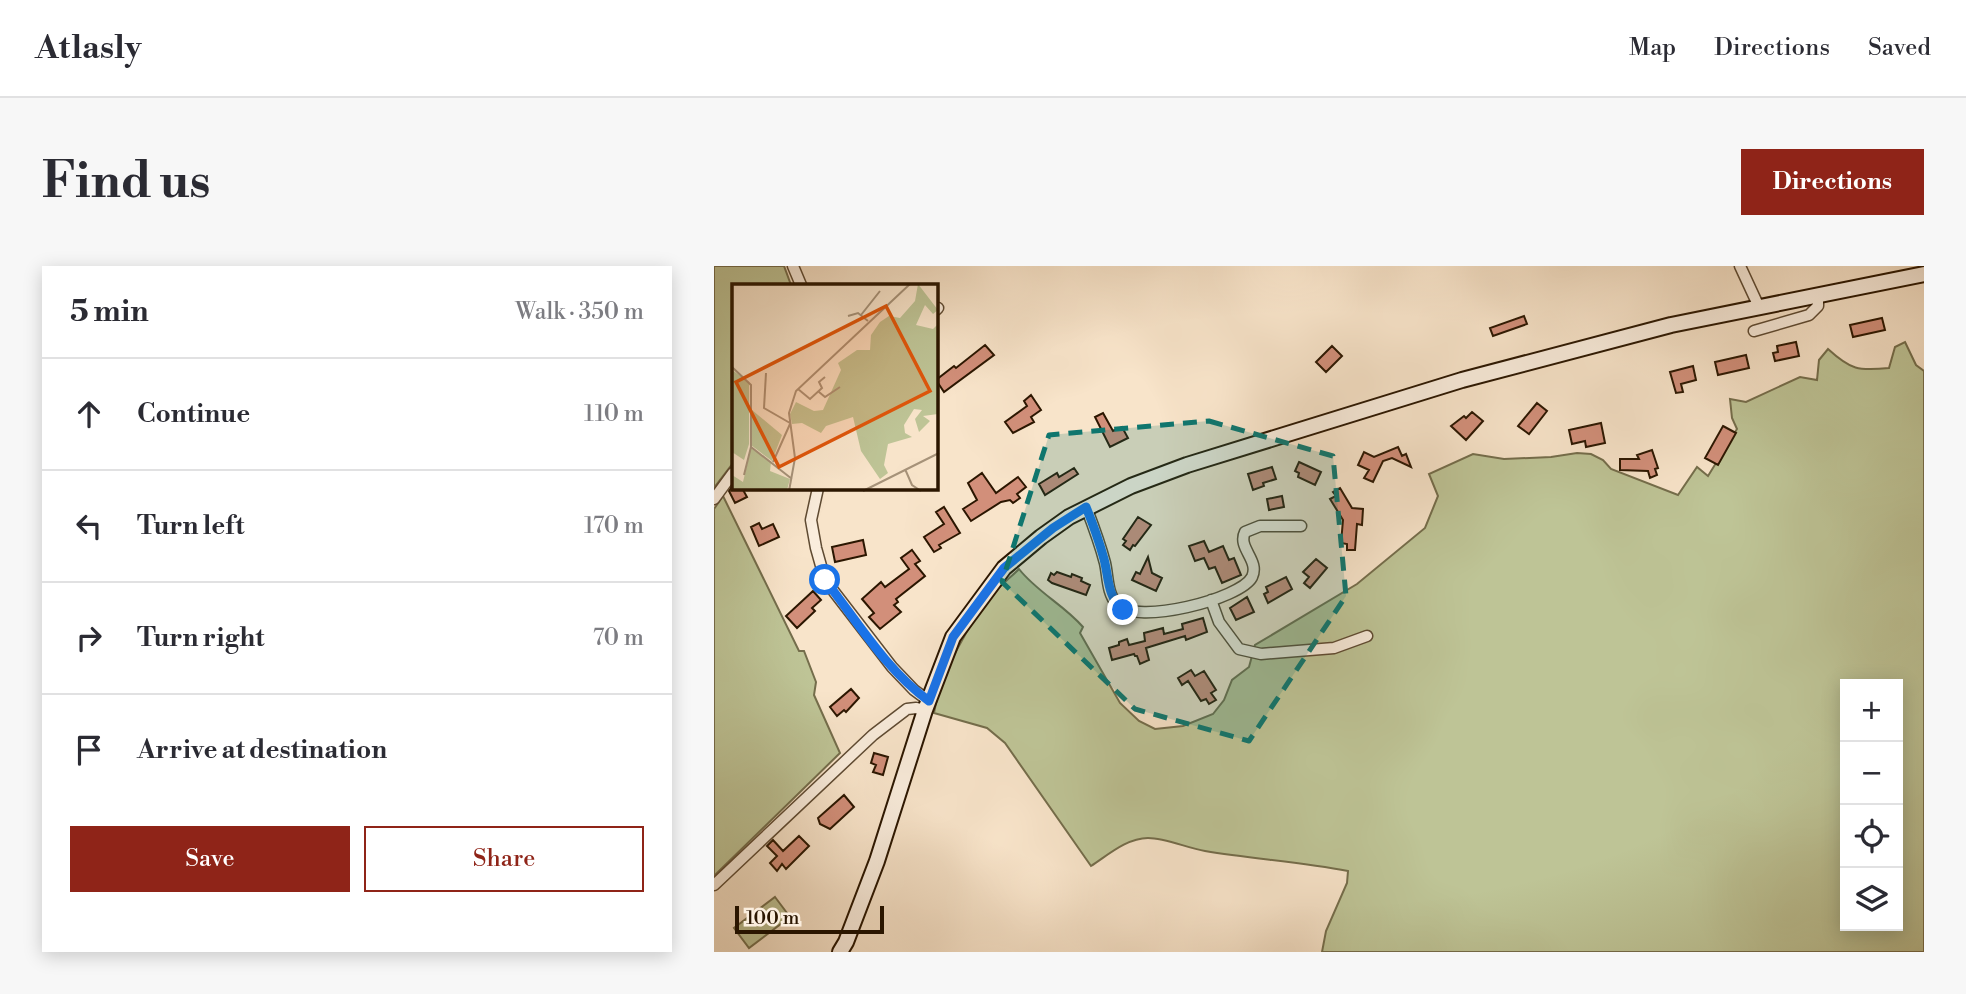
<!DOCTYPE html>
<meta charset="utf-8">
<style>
body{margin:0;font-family:"Libre Bodoni",serif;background:#f7f7f7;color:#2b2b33}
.controls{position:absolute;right:21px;bottom:21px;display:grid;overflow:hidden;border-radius:0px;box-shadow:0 4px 18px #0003}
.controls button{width:63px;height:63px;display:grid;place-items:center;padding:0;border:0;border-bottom:2px solid #e1e1e2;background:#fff;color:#2b2b33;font:35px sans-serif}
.scale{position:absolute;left:21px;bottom:18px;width:149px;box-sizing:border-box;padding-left:7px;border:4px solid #2b1600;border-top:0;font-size:19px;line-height:24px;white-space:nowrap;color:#2b1600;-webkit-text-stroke:5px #faeddd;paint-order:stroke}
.stop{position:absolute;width:21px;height:21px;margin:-16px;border:5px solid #1a73e8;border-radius:50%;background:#fff}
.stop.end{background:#1a73e8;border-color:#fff;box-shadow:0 2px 7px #0008}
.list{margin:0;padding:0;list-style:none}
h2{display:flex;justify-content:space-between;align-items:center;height:91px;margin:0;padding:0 28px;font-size:30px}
h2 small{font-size:23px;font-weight:400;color:#7c7c81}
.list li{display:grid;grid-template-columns:46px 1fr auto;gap:21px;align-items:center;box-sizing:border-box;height:112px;padding:0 28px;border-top:2px solid #e1e1e2}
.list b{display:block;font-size:26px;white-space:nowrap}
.list em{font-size:23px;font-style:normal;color:#7c7c81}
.actions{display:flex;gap:14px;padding:21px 28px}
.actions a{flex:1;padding:16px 0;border:2px solid #8f2418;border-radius:0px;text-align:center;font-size:24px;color:#8f2418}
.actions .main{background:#8f2418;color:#fff}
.icon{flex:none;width:38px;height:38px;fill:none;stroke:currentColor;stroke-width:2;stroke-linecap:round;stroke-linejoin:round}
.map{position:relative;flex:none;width:1210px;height:686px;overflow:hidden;border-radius:0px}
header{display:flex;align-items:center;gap:42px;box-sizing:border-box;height:98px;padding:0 35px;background:#fff;border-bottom:2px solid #e1e1e2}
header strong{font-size:33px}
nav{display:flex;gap:38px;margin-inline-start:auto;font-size:24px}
.intro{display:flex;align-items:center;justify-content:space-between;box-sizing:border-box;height:168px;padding:0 42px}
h1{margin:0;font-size:49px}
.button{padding:18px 32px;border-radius:0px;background:#8f2418;color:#fff;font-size:24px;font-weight:700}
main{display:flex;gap:42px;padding:0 42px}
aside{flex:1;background:#fff;border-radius:0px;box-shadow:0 4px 18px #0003}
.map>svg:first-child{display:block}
.green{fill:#bec496;stroke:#746d4b;stroke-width:2;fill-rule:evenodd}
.building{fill:#d28f7a;stroke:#2b1600;stroke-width:2}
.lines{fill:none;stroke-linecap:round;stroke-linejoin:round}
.minor-casing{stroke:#5e4a32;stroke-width:13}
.secondary-casing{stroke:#2b1600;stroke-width:18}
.minor{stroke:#faeddd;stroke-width:10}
.secondary{stroke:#faeddd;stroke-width:14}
.route{stroke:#1a73e8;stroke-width:9}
.marked{fill:#0f766e;fill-opacity:0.2;stroke:#0f766e;stroke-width:5;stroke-dasharray:14 9;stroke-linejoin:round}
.inset-road{fill:none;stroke:#a69279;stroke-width:2}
.view{fill:#df560b;fill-opacity:0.15;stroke:#df560b;stroke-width:3.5}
.inset-edge{fill:none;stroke:#2b1600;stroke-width:3.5}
</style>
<header>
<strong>Atlasly</strong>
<nav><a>Map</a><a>Directions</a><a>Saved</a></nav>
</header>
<div class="intro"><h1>Find us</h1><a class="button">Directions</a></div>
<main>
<aside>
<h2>5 min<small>Walk · 350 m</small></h2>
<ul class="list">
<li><svg class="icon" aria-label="ahead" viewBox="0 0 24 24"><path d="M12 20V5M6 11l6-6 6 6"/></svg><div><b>Continue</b></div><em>110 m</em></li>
<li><svg class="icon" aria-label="left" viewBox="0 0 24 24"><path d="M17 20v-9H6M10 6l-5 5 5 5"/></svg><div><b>Turn left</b></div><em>170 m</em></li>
<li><svg class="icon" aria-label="right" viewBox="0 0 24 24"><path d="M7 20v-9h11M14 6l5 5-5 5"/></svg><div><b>Turn right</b></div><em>70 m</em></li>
<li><svg class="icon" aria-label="arrive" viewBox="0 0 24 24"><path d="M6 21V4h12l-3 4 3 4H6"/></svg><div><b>Arrive at destination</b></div></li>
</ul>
<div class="actions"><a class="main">Save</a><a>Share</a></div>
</aside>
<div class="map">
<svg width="1210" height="686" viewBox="0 0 1210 686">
<rect width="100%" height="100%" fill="#f8e4ca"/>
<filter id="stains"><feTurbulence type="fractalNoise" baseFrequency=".00286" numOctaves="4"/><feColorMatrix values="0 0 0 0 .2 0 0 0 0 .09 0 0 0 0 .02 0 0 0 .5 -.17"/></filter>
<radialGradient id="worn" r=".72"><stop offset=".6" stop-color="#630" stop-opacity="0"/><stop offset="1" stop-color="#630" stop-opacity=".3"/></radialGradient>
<!-- green -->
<path class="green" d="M0,0h70l7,19h-58v178l-19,25z
M1191,76l11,23 8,6v581h-602l4,-21 21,-48 1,-12c-47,-9 -95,-12 -143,-20 -18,-3 -39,-13 -57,-13 -21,0 -40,17 -57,28l-86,-123 -18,-15 -53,-15c7,-40 35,-91 61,-121 7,-8 16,-15 24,-23 18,23 45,36 64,58l-3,6 40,70 19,18 16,8 28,-3 30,-12 11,-14 8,-20 17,-13 6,-22 102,-61 68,-56 13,-32 -9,-22 44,-20 31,5 47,-2 26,-4 14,1 12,6 8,9 67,26 19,-28 11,9 29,-47 -5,-11 -2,-19 16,3 54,-25 17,3 2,-20 9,-11c23,21 30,22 61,19l6,-21zM1131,418h53v242h-53z
M9,230l76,155h5l12,31 -2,13 26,58 -126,123v-367z
M61,631l15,20 -41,31 -15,-20z"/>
<!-- building -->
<path class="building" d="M810,50l3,8 -34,12 -3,-8z
M1168,52l3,12 -32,7 -3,-12z
M1082,76l3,14 -24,5 -2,-8 5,-1 -1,-6z
M271,79l9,10 -50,37 -8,-12 18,-14 2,2z
M618,80l10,10 -16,16 -10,-10z
M1032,89l3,13 -31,7 -3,-13z
M979,100l3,14 -15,4 2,8 -7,1 -6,-21z
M317,129l10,15 -10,7 3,5 -21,11 -8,-11 22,-16 -3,-5z
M823,137l10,8 -18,23 -11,-8z
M758,146l11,9 -17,19 -15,-14 13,-10 2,2z
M389,147l10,18 9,-4 6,11 -18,9 -15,-30z
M887,157l4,20 -19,4 -1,-6 -13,3 -3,-14z
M1009,160l13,7 -18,32 -13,-7z
M684,181l4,9 4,-2 5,13 -19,-9 -9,3 -10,21 -9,-4 5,-8 -11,-5 6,-13 10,5z
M938,184l6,18 -3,1 2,6 -7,3 -2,-7 -28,-1v-11h19l-2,-4z
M585,196l22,10 -6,13 -17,-8 1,-4 -4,-2z
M558,201l4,12 -13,4 1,3 -11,4 -5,-16z
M360,202l4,6 -33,21 -6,-11 18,-11 2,4z
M268,207l14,20 22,-16 8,10 -9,7 3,4 -7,5 -3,-3 -9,2 -30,19 -8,-12 14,-9 -9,-17z
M17,222h11l5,9 -12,6 -6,-12z
M626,222l12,20 11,1 -1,16 -5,-1 -2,26h-8v-6l-6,-1 2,-23 -13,-21 6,-3 -3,-4z
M568,230l2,11 -15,3 -2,-11z
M230,241l16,26 -21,12 2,3 -7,4 -10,-15 20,-13 -8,-12z
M424,251l13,8 -16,21 -2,-1 -3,5 -7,-5 3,-4 -3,-2z
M45,257l3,6 11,-5 6,13 -20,9 -8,-19z
M149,274l3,15 -31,7 -3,-15z
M490,275l5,11 14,-6 6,14 5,-2 7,17 -19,8 -7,-16 -6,2 -5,-11 -9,3 -6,-15z
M198,284l8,11 -5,3 10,12 -29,23 2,3 -4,3 7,7 -21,17 -11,-12 5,-4 -12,-14 19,-17 4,5 24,-18 -8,-11z
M434,291l4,16 10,5 -6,13 -24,-11 4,-8 4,2z
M602,293l11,9 -17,20 -6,-5 5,-6 -6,-5z
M343,306l14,5 1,-3 10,4 -1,3 9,4 -4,10 -34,-12 -4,-3 3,-7 3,2z
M572,311l6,12 -24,14 -4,-9 4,-2 -2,-5z
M99,325l8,9 -9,8 3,3 -18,17 -11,-12z
M533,331l7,15 -18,8 -6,-12z
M489,352l4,14 -21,8 -1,-4 -39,12 3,12 -9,4 -3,-8h-2l-1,-2 -22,6 -3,-12 10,-3v-3l8,-3 2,6 16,-4 -1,-8 19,-5 1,6 19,-5 -1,-5z
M477,404l4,6 9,-5 12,19 -5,3 5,7 -7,4 -3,-5 -5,2 -13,-20 -6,4 -4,-7z
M137,423l8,9 -13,14 -2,-2 -7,6 -7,-9z
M160,487l14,4 -5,18 -10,-3 3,-7 -5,-2z
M130,529l10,12 -24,22 -10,-5 -2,-6z
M85,570l10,10 -23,23 -4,-5 -5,7 -7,-8 7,-7 -10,-10 6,-6 10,11z"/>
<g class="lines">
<!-- minor casing -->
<g class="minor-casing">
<path id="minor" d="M79,0l8,19
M1026,0l19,41
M222,44l2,-2
M1040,65l55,-16 9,-9v-10
M104,222l-7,32 5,28 9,32 67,87 22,23 15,11
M0,233l19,-26
M372,241c7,18 14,37 19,56 3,13 2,31 12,41 18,22 124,-5 135,-27 8,-17 -15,-29 -7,-45l15,-6h41
M497,334l8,22 20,27 22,5 73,-6 33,-12
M0,619l159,-150 34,-26 9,-1 9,2"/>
</g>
<!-- secondary casing -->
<g class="secondary-casing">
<path id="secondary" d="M126,686l6,-10 31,-81 48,-151 28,-73 51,-69 37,-31 28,-20 62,-31 56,-21 275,-85 209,-55 253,-51"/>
</g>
<!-- minor -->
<use href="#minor" class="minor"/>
<!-- secondary -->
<use href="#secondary" class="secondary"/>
</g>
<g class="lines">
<!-- route -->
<path class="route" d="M111,314c32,41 61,90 104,121l24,-64 51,-69 49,-40 33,-21c7,17 13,34 18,52 5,19 3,37 19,51"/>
</g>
<!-- marked area -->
<path class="marked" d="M495,155l124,35 13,140 -97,145 -114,-32 -133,-127 47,-147z"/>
<!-- overview -->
<g transform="translate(18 18)">
<rect width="206" height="206" fill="#f8e4ca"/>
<path d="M186,0l20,26 -5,4 -8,-9 -9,20 17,4 5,-5v90l-15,2 7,5 -11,11 -4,-13 7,-9 -8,-1 -10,16 1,8 7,4 -24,7 -4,21 4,8 -8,6 -19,-28 -8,-34 -27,9 -5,7 -19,-10 -10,1 -2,-10 6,-12 18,9 9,-1 18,-40 -3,-7 19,-13h13l1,-15 9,-13 9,-6 11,2 15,-17zM0,86l17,12v62l-5,16 -12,-8zM20,126l30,25 -10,26 -21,-16zM19,164l20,14 -1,9 20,8 -3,11h-55v-15l11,7z" fill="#bec496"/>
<path class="inset-road" d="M129,31l19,-24M116,32l10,-3 10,8M0,83l19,18v62l-7,28M34,89l-2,35 26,15M66,105l12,10 12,-11 -3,-6 6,-5M87,108l6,5 15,-10M19,163l41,32M41,178l17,-38M173,185l7,16 9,6M57,207l6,-33 -6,-45 7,-22 114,-107M131,207l76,-38"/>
<path class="view" d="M154,22l44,85 -151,76 -43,-85z"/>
<rect width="206" height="206" class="inset-edge"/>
</g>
<rect width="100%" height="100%" filter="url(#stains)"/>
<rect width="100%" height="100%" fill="url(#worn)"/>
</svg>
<div class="controls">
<button>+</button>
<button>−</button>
<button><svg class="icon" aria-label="locate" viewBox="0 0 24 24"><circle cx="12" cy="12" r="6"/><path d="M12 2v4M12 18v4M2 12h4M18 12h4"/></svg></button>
<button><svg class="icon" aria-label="layers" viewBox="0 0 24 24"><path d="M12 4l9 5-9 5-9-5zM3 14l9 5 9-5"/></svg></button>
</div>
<div class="scale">100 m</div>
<div class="stop" style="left:111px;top:314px"></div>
<div class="stop end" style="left:409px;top:344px"></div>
</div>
</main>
